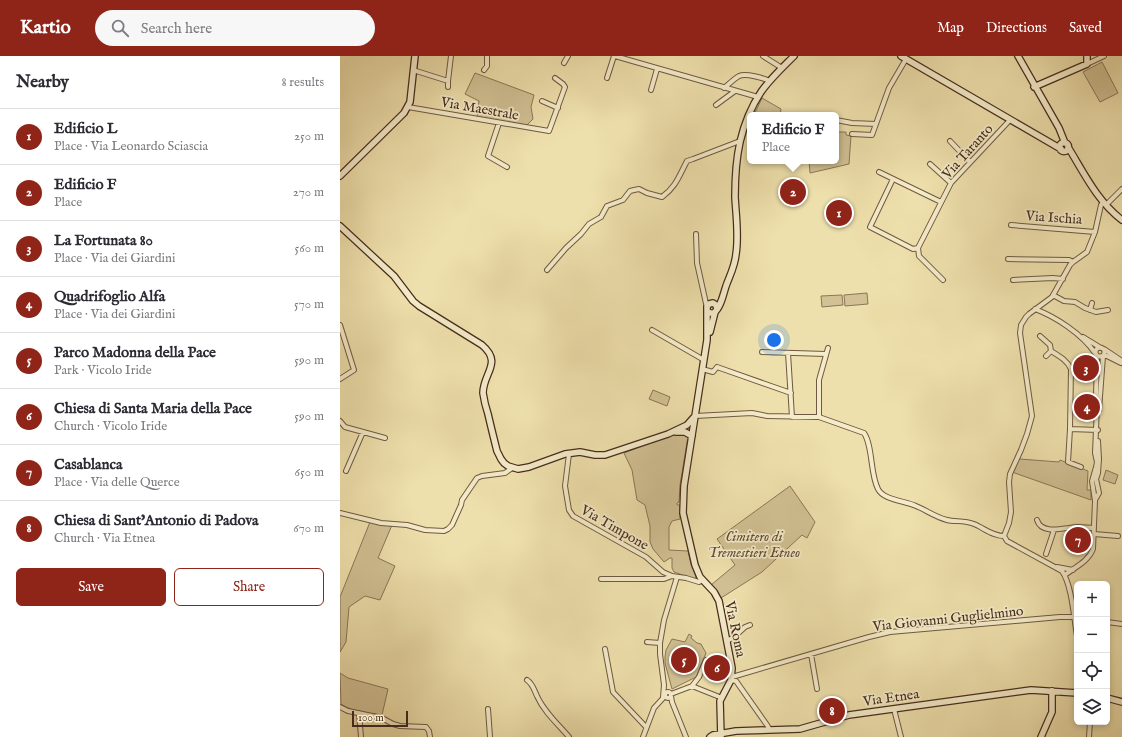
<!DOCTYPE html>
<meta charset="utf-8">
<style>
body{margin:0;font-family:"IM FELL English",serif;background:#f7f7f7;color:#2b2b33}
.controls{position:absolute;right:12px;bottom:12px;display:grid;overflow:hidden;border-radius:6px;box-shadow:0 2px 6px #0003}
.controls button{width:36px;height:36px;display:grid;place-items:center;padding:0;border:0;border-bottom:1px solid #e1e1e2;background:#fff;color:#2b2b33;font:20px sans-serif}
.scale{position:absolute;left:12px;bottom:10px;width:56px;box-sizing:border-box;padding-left:4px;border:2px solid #462c1c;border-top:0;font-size:11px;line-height:14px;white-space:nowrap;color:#462c1c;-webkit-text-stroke:3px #f4ebc9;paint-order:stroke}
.you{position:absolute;left:434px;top:284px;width:14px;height:14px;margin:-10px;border:3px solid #fff;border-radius:50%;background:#1a73e8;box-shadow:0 0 0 6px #1a73e833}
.badge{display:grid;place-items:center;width:26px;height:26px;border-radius:50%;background:#8f2418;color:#fff;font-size:13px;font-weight:700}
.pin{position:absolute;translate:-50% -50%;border:2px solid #fff;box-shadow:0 1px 4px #0006}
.popup{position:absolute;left:407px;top:56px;width:92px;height:52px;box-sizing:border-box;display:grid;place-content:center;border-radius:6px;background:#fff;filter:drop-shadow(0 1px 3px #0005);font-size:13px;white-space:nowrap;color:#7c7c81}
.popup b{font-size:15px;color:#2b2b33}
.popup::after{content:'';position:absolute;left:50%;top:100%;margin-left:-8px;border:8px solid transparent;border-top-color:#fff}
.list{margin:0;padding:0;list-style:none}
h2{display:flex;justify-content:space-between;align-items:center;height:52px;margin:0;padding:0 16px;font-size:17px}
h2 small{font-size:13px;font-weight:400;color:#7c7c81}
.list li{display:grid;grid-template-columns:26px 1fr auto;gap:12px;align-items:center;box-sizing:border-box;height:56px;padding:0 16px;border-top:1px solid #e1e1e2}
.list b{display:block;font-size:15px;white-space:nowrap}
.list p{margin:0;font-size:13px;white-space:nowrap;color:#7c7c81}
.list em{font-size:13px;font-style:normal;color:#7c7c81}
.actions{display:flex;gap:8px;padding:12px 16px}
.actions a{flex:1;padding:9px 0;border:1px solid #8f2418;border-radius:6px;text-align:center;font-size:14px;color:#8f2418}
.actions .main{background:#8f2418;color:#fff}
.icon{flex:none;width:22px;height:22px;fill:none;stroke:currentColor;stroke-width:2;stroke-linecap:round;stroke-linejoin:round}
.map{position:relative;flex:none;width:782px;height:681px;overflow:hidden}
header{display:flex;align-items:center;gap:24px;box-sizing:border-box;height:56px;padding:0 20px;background:#8f2418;color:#fff}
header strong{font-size:19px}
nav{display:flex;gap:22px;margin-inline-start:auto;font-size:14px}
.search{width:280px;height:36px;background:#f7f7f7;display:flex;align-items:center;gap:10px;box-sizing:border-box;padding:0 14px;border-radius:22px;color:#7c7c81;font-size:15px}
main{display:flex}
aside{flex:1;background:#fff}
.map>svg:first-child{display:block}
.green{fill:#d1c194;stroke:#8c7658}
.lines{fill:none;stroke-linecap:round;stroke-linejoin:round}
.street-casing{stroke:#705940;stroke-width:6}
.secondary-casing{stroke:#462c1c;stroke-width:8}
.street{stroke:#f4ebc9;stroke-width:4}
.secondary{stroke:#f4ebc9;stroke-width:5.5}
.labels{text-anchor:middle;stroke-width:3.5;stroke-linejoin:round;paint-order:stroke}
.street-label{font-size:14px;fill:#462c1c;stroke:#f4ebc9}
.park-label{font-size:14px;font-style:italic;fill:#624a34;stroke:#f4ebc9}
</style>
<header>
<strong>Kartio</strong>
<div class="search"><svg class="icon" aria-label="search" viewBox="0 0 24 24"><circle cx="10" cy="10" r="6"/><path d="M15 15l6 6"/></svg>Search here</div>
<nav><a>Map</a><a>Directions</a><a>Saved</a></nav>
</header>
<main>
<aside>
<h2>Nearby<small>8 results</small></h2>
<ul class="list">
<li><span class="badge">1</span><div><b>Edificio L</b><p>Place · Via Leonardo Sciascia</p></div><em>250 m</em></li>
<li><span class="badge">2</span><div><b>Edificio F</b><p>Place</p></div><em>270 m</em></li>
<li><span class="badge">3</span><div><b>La Fortunata 80</b><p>Place · Via dei Giardini</p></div><em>560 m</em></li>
<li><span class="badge">4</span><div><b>Quadrifoglio Alfa</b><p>Place · Via dei Giardini</p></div><em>570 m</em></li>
<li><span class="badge">5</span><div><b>Parco Madonna della Pace</b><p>Park · Vicolo Iride</p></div><em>590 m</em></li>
<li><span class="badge">6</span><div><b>Chiesa di Santa Maria della Pace</b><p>Church · Vicolo Iride</p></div><em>590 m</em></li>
<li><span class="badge">7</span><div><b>Casablanca</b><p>Place · Via delle Querce</p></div><em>650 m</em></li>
<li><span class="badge">8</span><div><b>Chiesa di Sant'Antonio di Padova</b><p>Church · Via Etnea</p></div><em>670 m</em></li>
</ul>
<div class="actions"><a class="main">Save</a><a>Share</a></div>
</aside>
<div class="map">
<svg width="782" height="681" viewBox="0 0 782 681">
<rect width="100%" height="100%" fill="#eee0ac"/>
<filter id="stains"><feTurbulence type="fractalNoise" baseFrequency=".005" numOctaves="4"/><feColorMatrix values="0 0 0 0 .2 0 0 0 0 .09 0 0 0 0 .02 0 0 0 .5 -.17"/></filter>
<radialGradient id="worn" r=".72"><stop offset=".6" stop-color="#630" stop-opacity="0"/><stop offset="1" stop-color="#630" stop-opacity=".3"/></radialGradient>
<!-- green -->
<path class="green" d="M762,6l16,31 -18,9 -17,-30z
M135,17l59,22 -3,12 2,12 -6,6 -50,-8 2,-16 -14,-7z
M422,42l19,11 -1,6h-26z
M496,76h10v3l5,1 -2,28 -39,9 -1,-12h27z
M527,237l1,11 -23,2 -1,-11z
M502,239l1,10 -21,2 -1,-11z
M313,334l17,7 -3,9 -18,-7z
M342,377l6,3 -8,49 -1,17 -2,1v2h3v14l-8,2 -3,6v23l19,1 3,13 5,13 -2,2 -20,-7 -2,-4v-10h-2l-6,4 -11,-13 -3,-7v-16l-5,-21 -8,-5 -5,-30 -8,-17 50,-19z
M680,403l39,3 1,-2 28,11 -1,19h4v10l-79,-28 6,-12z
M766,414l12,5 -3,9 -12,-4z
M450,430l25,36 -8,16 -5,-3 -40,37 -41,26 -10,-13 24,-20 -18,-26z
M30,466l22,3 -14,33 17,8 -15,34 -15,-4 -16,11 -3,35 -6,10v-55z
M349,578l3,2 -1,2 6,5 4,1 5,9 -10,24 -24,12 -7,-26v-6l1,-7 6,-11 13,3z
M0,617l8,5 40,11 -6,26c-13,-2 -30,-3 -41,-11z"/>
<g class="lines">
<!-- street casing -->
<g class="street-casing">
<path id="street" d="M275,0l143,41
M423,0l19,12
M224,7l4,-7
M747,8l17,-8
M73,14l35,11 3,-25
M144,14l3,-4v-10
M267,22l7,-22
M108,31v-6
M384,32c5,-4 10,-9 15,-12 7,-3 24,2 31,5
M311,34l6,-21
M202,45l16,7
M376,49l19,-14
M68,51l141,24 16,-44 -2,-3 -8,-6
M496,64l16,3 24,1
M159,67l-11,33 19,11
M512,78l20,1 17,-47 17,-29
M610,85l20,21
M590,108l21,19
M539,116l62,30
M553,123l-23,48 43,22 5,-1
M766,149l16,-16
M671,169l84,7
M356,178l1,29 10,45
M668,203l61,1 4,2
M207,214l19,-22 15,-14 8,-10 12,-7 6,-11 16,-6 7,-9 4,-1 5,-1 8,4 15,4c14,-10 17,-21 25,-36l6,-2 47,-18
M603,224l-24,-24 -1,-8 33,-65 59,-63
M673,224l40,-2 10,1
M713,239l11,6 11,1 10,6 11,4 12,-2
M695,253c21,8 47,25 60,44
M750,254l2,-7
M0,269l14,45 -14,9
M312,274l52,30
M700,280l10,9 1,6
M743,281l18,11
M755.5 296a4.5 4.5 0 1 1 9 0a4.5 4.5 0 1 1-9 0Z
M764,293l18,12
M711,295c8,5 16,9 20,18l-1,60 28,1
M422,296l64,2
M448,297l4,64
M706,300l5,-5
M763,300h4l14,7
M362,313l11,3 4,-5 74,26
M759,354l4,-54
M355,360l57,-3 15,3 52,1 45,16c9,13 6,41 14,56 5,11 28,12 38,17 10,4 19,11 31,14 8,2 18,0 27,4 10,4 18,12 30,12
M479,361v-37l9,-32
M0,365l5,6 40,11
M730,373l-2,33 13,5
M229,398l-4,32 4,24 4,6 73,41 17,15 9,4 14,2 13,4 4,-2
M6,415l17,-39
M755,444l4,-7 -3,-14 2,-6 1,-14 -1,-18
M0,457l41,10 26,2 18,5 19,1 4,-2 4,-4 9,-20 1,-5 15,-22 5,-2 23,-3 7,-5
M697,464c5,16 29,7 41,7 5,0 11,1 16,1
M754,478l24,2
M664,480l5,-13 2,-11 -2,-30 1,-8 11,-24 6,-16 5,-18 -12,-83 1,-8 5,-8 3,-3 23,-17 18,-32 3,-3 14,-10 8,-20 6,-27 2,-3
M664,480l3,5 55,30c10,14 12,48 15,65
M706,498l8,-24
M717,511l16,3
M725,519c10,-8 23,-13 28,-26l2,-48 -3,-20 4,-14 1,-5 -2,-9 2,-47 -1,-12 1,-32 -1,-8
M261,523h63l8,-3
M767,566l15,2
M387,585l7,-4 11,-10 5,-2
M307,586l13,1
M265,593l8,43 33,35
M471,598l6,35
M392,621l137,-40 21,-5 170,-15h17
M187,624c6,4 7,10 10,16 7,16 21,28 32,41
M391,624l5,1 31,44 3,5
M352,630l7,-9 7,-17
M325 639a3 3 0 1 1 6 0a3 3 0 1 1-6 0Z
M331,638l21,-8 30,12
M331,640l1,6 14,35
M323,641l1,-12 -4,-31v-11l4,-23 13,-43
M0,651l8,4 34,7 11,6 7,2 26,1 3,4 1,6
M148,653l2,28
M554,653l7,28
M19,657l2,24
M303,681l11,-29 11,-12
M749,681l1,-15"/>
</g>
<!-- secondary casing -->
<g class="secondary-casing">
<path id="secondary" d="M561,0l160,93
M678,0l41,72 6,15
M694,31l53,-23v-8
M719.5 91a4.5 4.5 0 1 1 9 0a4.5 4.5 0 1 1-9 0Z
M728,91c16,26 29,54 54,73
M0,120l64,-63 6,-11 5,-46
M0,170l54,50 19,25 6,5 63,39c21,18 1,28 1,48 1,7 3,15 5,21 3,13 6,25 9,37l4,8 3,4 4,3 10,3 11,-2 36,-13 15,-2 15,3h10l63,-21 19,-9 8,-9
M377,253l-1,-4 -3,-2 -4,1 -2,3v4l3,2h4c7,-6 9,-18 12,-27 4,-11 9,-20 10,-32 3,-19 0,-38 -1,-57 0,-18 1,-37 5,-55 4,-17 11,-35 21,-50 9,-13 21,-24 33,-36
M367,255v29l-23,146 -1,27 12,52 5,12 14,15 5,9 13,67 -1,12 -11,21 1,36
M370,276l5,-20
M336,376h9l7,4
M767,642l15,4
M370,681l3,-2 23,-4 64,-2 49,-14 182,-25 46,3
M701,681l11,-25v-21"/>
</g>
<!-- street -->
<use href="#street" class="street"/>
<!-- secondary -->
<use href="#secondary" class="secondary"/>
</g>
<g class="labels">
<!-- street labels -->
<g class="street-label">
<text transform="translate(140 52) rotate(10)" y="5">Via Maestrale</text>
<text transform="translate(627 95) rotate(-48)" y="5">Via Taranto</text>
<text transform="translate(714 161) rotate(4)" y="5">Via Ischia</text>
<text transform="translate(275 471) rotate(30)" y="5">Via Timpone</text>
<text transform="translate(608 562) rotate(-6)" y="5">Via Giovanni Guglielmino</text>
<text transform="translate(396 573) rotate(78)" y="5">Via Roma</text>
<text transform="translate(551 641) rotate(-8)" y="5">Via Etnea</text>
</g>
<!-- park labels -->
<g class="park-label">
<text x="414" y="485">Cimitero di<tspan x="414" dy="16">Tremestieri Etneo</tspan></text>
</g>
</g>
<rect width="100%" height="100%" filter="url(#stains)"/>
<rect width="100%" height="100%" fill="url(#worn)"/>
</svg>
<div class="controls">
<button>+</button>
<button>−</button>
<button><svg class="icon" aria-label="locate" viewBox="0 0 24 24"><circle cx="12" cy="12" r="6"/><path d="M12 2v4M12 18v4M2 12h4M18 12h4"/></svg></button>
<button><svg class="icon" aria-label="layers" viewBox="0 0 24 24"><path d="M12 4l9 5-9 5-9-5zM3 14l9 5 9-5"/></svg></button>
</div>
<div class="scale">100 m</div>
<div class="you"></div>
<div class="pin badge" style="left:499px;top:157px">1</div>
<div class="pin badge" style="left:453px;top:136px">2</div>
<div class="popup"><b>Edificio F</b>Place</div>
<div class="pin badge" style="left:746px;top:312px">3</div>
<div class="pin badge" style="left:747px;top:351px">4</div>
<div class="pin badge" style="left:344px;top:604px">5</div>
<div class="pin badge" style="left:377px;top:612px">6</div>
<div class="pin badge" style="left:738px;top:484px">7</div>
<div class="pin badge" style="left:492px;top:655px">8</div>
</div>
</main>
